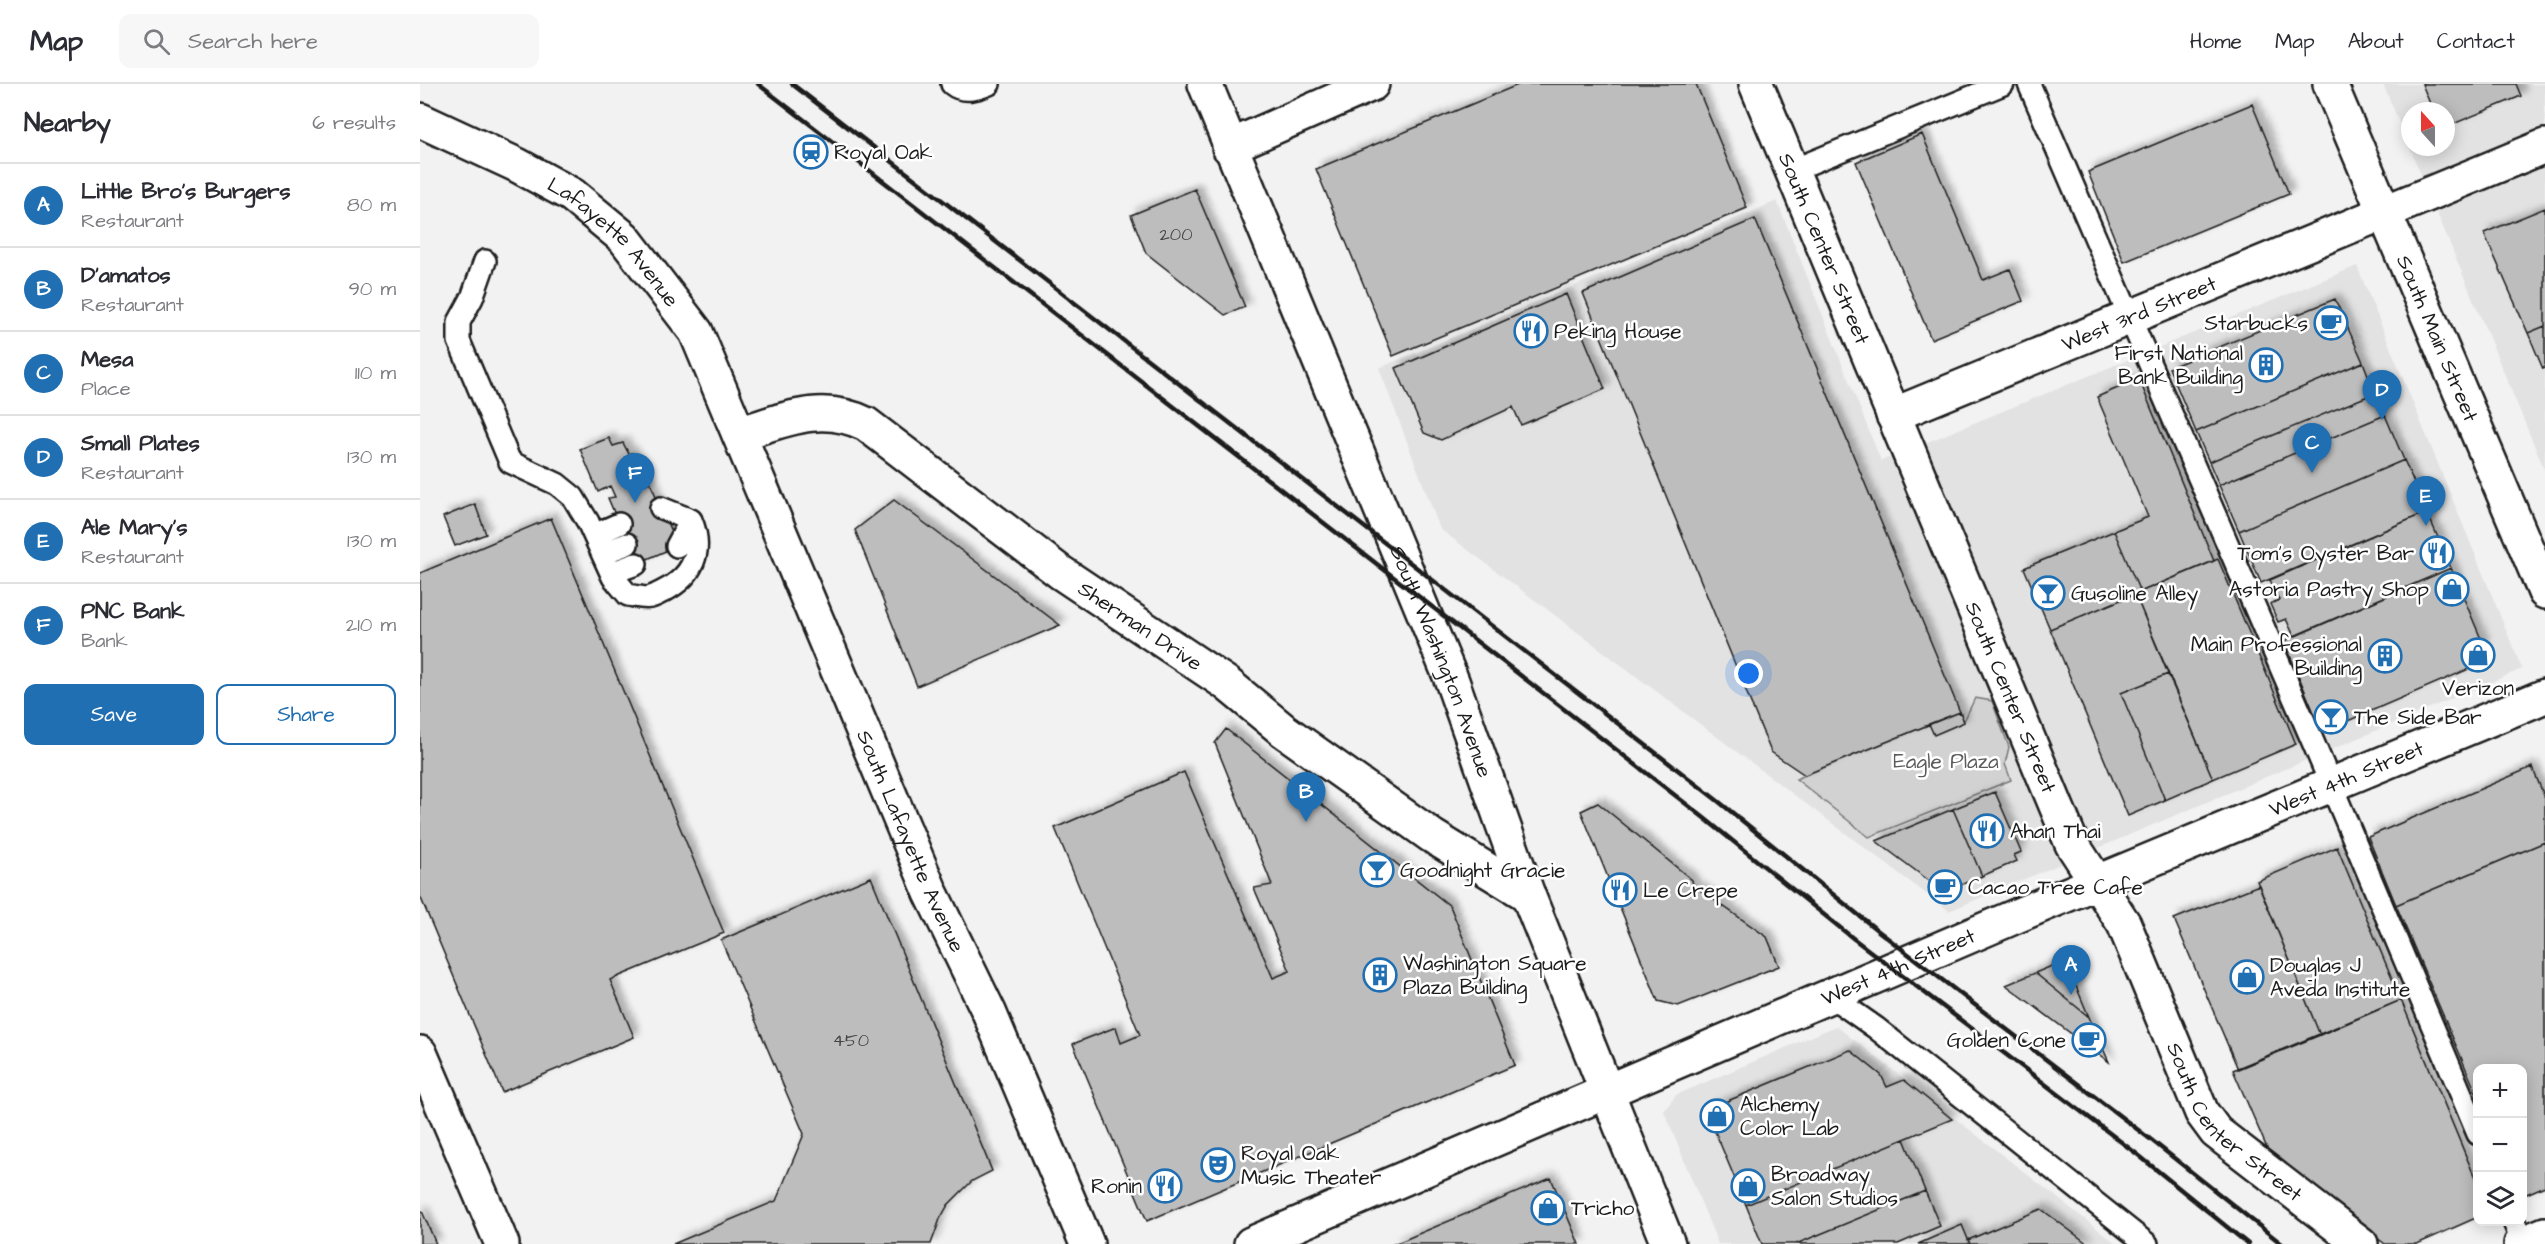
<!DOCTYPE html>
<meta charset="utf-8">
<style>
body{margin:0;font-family:"Architects Daughter",sans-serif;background:#f7f7f7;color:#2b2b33}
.controls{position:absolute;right:18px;bottom:18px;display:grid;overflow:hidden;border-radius:12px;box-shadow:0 3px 15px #0003}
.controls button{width:54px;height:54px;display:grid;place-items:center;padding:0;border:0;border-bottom:2px solid #e1e1e2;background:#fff;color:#2b2b33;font:30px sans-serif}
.compass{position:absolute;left:1981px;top:18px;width:54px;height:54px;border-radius:50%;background:#fff;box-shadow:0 3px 15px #0003;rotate:339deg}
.you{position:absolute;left:1329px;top:590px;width:21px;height:21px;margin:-15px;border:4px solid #fff;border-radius:50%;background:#1a73e8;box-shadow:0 0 0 9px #1a73e833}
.badge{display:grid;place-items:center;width:39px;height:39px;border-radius:50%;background:#1f6fb2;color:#fff;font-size:20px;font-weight:700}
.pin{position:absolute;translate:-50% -50px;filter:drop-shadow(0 2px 3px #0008)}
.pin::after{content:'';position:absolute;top:32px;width:21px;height:18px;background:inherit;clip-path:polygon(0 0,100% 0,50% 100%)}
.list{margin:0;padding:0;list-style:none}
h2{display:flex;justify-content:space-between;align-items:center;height:78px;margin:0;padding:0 24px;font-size:26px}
h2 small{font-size:20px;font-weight:400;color:#7c7c81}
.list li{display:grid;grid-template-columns:39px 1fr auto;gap:18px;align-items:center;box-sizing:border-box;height:84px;padding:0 24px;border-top:2px solid #e1e1e2}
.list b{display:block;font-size:22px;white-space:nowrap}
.list p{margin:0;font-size:20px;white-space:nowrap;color:#7c7c81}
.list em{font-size:20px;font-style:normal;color:#7c7c81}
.actions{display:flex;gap:12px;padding:18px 24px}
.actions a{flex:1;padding:14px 0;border:2px solid #1f6fb2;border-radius:12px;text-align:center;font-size:21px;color:#1f6fb2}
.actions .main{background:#1f6fb2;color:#fff}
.icon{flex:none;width:33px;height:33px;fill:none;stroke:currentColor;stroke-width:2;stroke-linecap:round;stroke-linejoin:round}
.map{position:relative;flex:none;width:2125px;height:1160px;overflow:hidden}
header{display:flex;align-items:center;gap:36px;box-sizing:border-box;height:84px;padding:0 30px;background:#fff;border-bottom:2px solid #e1e1e2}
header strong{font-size:28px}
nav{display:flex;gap:33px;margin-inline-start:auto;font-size:21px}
.search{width:420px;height:54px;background:#f7f7f7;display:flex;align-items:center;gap:15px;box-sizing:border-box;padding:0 21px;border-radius:12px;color:#7c7c81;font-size:22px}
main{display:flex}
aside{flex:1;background:#fff}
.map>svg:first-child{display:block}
.built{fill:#e2e2e2;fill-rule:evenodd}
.green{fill:#d2d2d2;stroke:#777;stroke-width:1.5}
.building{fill:#bdbdbd;stroke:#1c1c1c;stroke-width:1.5;filter:url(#shadow)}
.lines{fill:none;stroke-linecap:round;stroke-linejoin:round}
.lane-casing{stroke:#1c1c1c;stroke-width:26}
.street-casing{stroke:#1c1c1c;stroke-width:38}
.secondary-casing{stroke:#1c1c1c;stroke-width:38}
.lane{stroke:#fff;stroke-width:21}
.street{stroke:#fff;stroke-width:33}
.secondary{stroke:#fff;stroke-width:33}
.rail{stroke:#1c1c1c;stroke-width:4.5}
.labels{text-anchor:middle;stroke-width:5;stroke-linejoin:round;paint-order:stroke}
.number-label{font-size:18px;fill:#444}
.poi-label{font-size:21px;fill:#1c1c1c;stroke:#fff;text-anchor:start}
.street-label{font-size:21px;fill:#1c1c1c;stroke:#fff}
.park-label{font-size:21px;fill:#5c5c5c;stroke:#fff}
</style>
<header>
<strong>Map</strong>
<div class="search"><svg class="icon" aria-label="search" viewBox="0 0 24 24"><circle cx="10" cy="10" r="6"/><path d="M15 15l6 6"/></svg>Search here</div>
<nav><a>Home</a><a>Map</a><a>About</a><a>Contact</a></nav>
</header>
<main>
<aside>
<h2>Nearby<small>6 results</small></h2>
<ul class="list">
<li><span class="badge">A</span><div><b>Little Bro's Burgers</b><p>Restaurant</p></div><em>80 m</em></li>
<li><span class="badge">B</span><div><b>D'amatos</b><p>Restaurant</p></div><em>90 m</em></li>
<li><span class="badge">C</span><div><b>Mesa</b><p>Place</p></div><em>110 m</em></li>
<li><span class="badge">D</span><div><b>Small Plates</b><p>Restaurant</p></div><em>130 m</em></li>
<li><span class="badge">E</span><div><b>Ale Mary's</b><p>Restaurant</p></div><em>130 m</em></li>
<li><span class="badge">F</span><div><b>PNC Bank</b><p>Bank</p></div><em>210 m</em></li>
</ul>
<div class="actions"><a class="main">Save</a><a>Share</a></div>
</aside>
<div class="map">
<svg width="2125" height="1160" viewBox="0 0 2125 1160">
<defs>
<filter id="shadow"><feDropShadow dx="5.5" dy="-5.5" stdDeviation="3" flood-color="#0004"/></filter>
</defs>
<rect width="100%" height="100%" fill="#f2f2f2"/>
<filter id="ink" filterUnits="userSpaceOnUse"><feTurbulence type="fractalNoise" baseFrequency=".0167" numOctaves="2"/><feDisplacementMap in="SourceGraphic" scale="12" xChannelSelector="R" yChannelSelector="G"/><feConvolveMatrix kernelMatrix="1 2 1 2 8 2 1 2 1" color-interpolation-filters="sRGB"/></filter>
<g filter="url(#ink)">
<!-- built -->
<path class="built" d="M1963,0h162v387zM1990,27h36v36h-36z
M1357,117l104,260 476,-195 165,403 -573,242 -509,-382 -61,-161z
M1416,942l281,218h-399l-54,-133 12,-16z"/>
<!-- green -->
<path class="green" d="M1555,614l17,3 17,46 -4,17 6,16 -142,57 -73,-58 164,-67 4,9z"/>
<!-- building -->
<path class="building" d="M1100,0h176l51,124 -354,148 -77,-187z
M2002,0h94l5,12 -75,31v-16h-13z
M1832,20l37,90 -165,68 -36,-90z
M1502,50l61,146 27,-11 13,32 -92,38 -75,-177z
M775,105l50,118 -20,8 -79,-62 -15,-38z
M2125,124v118l-17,7 -44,-100z
M1335,135l205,493 -155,63 -34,-23 -188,-459z
M1146,210l39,95 -84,36 -8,-18 -72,33 -17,-7 -28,-65z
M1915,215l28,63 -167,70 -27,-64z
M2125,242v42l-2,1 -15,-36z
M1943,278l12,31 -166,69 -13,-30z
M1719,295l75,182 -74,31 -26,-61 34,-14 -51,-120z
M1955,309l10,22 -166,70 -10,-23z
M1965,331l19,45 -165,71 -20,-46z
M189,354l4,8 10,-3 6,11 3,-1 13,31 5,-2 27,64 -41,18 -28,-66 7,-1 -5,-11 -12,6 -18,-43z
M1984,376l23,52 -166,71 -22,-52z
M474,416l166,125 -143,61 -62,-156z
M55,420l11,30 -31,12 -12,-29z
M2007,428l24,56 -157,68 -8,-17 -8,3 -8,-18 9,-4 -9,-20z
M131,434l173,415 -114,47 24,57 -132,55 -82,-196v-323z
M1694,447l26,61 -90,37 -26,-61z
M1798,475l78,185 -83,35 -78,-185z
M2031,484l33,78 -8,20 -154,66 -38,-91z
M1715,510l33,80 -47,19 44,107 -37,16 -78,-187z
M1748,590l45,105 -48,21 -44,-107z
M1540,628l4,10 -30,13 -5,-11z
M806,645l224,177 65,159 -368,156 -74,-177 43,-17 5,16 19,-8 -85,-207 129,-56 89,206 17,-7 -36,-83 18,-3 -57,-142z
M2112,683l13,31v44l-149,63 -28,-68z
M1575,708l26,60 -7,3 3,6 -35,15 -29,-67z
M1178,719l94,77 1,5 74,52 12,29 -101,40 -20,-5 -77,-190z
M1533,725l29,67 -38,16 -68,-51z
M2125,758v344l-23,10v-128h-44v29l-82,-192z
M1917,763l64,153 -81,35 -63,-154z
M451,793l121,294 -20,10 -24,24 -8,14 -9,25h-258l103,-43 28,-67 -83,-194z
M1839,801l61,150 -82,34 -64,-150z
M1639,879l9,4 21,50 -54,-44z
M1615,889l54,44 20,45 -103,-77z
M1981,916l77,185v32l-61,27h-32l-115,-89 -37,-85z
M1430,966l31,25 6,12 17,-7 48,39 -206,86 -40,-95z
M1484,1055l21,52 -129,53h-34l-16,-39z
M1131,1094l28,66h-186l11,-4z
M1505,1107l15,35 -42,18h-102z
M1621,1125l47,35h-118l-2,-4z
M2,1127l14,33h-16v-32z
M1542,1141l8,19h-52z"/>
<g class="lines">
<!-- lane casing -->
<g class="lane-casing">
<path id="lane" d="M532,0c11,9 25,5 37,0
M1609,0l284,658 165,392
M1373,86l210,-86
M65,177l-13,37 -13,24v19l51,121 47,22 16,13 15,25 25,55 15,18c7,1 17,4 23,2 4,-1 9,-4 13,-6 29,-15 40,-40 27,-71l-30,-12
M174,451l25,-11
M257,462l14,-26
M183,469l24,-9
M191,489l25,-9
M1412,913l44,31 271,216
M2094,1138l9,21"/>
</g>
<!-- street casing -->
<g class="street-casing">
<g id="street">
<path id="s1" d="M1336,0l316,760 52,80 78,189 14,19 145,112"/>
<path id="s2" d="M0,36l97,45 55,30 52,43 72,94 235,561 58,119 98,232"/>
<path d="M809,63l143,-63"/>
<path id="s3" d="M1473,331l652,-269"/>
<path id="s4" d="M319,350c45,-14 82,-32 127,-10l194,148 166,111 57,47 149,106 96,59"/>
<path d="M0,969l82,191"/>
<path id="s5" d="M831,1160l791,-339 503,-209"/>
<path d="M2101,1160l24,-10"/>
</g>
</g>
<!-- secondary casing -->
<g class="secondary-casing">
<g id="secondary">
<path id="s6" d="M785,0l247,597 76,214 140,349"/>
<path id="s7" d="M1910,0l215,508"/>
</g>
</g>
<!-- lane -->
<use href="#lane" class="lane"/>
<!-- street -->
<use href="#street" class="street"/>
<!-- secondary -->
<use href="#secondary" class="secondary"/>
<!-- rail -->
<path class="rail" d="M338,0l945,733 151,122 283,215 111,90
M372,0l926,717 159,129 273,209 132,105"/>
</g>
</g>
<!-- icons -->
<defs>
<g id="station-ring" transform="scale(1.725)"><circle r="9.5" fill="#fff" stroke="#1f6fb2" stroke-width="1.5"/><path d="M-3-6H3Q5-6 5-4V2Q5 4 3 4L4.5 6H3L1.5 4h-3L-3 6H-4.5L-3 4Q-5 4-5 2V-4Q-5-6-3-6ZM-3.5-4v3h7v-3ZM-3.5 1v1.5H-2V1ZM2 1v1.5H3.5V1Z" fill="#1f6fb2"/></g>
<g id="cafe-ring" transform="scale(1.725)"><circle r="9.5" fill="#fff" stroke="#1f6fb2" stroke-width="1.5"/><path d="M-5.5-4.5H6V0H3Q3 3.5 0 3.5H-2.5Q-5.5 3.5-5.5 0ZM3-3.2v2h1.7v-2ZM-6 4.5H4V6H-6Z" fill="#1f6fb2"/></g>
<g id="restaurant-ring" transform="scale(1.725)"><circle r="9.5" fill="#fff" stroke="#1f6fb2" stroke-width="1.5"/><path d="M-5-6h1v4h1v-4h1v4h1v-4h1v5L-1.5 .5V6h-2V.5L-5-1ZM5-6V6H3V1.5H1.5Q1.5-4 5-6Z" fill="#1f6fb2"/></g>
<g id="building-ring" transform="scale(1.725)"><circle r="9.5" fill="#fff" stroke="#1f6fb2" stroke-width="1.5"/><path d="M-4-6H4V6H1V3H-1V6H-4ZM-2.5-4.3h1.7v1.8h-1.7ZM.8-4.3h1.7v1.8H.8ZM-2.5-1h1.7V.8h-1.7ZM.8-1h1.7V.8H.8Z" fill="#1f6fb2"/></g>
<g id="shop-ring" transform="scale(1.725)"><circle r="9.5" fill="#fff" stroke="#1f6fb2" stroke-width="1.5"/><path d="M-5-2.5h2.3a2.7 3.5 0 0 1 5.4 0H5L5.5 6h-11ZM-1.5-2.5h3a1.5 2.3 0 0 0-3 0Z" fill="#1f6fb2"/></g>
<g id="bar-ring" transform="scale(1.725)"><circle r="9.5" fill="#fff" stroke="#1f6fb2" stroke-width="1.5"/><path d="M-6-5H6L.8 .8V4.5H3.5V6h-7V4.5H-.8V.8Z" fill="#1f6fb2"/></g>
<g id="theatre-ring" transform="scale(1.725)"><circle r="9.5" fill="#fff" stroke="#1f6fb2" stroke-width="1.5"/><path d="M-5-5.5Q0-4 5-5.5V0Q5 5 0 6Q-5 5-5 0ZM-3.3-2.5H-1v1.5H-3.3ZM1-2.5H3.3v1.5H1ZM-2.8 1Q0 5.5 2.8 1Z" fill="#1f6fb2"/></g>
</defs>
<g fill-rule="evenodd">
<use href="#station-ring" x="391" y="68"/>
<use href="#cafe-ring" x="1911" y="239"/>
<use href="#restaurant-ring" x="1111" y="247"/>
<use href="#building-ring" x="1846" y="281"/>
<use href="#restaurant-ring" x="2017" y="469"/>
<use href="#shop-ring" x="2032" y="505"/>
<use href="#bar-ring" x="1628" y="509"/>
<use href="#shop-ring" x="2058" y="571"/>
<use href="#building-ring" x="1965" y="572"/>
<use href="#bar-ring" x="1911" y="633"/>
<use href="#restaurant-ring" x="1567" y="747"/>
<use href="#bar-ring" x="957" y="786"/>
<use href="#cafe-ring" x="1525" y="803"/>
<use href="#restaurant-ring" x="1200" y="806"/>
<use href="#building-ring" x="960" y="891"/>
<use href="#shop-ring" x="1827" y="893"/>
<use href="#cafe-ring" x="1669" y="956"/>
<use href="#shop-ring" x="1297" y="1032"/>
<use href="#theatre-ring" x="798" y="1081"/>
<use href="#restaurant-ring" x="745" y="1102"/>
<use href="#shop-ring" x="1328" y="1102"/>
<use href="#shop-ring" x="1128" y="1124"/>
</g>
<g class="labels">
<!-- number labels -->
<g class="number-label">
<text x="756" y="156">200</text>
<text x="431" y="962">450</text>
</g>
<!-- poi labels -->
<g class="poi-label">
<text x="414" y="75">Royal Oak</text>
<text x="1888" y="246" text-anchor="end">Starbucks</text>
<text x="1134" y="254">Peking House</text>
<text x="1823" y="276" text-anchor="end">First National<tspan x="1823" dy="24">Bank Building</tspan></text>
<text x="1994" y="476" text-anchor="end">Tom's Oyster Bar</text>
<text x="2009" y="512" text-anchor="end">Astoria Pastry Shop</text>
<text x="1651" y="516">Gusoline Alley</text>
<text x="1942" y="567" text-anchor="end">Main Professional<tspan x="1942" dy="24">Building</tspan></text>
<text x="2058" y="611" text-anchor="middle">Verizon</text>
<text x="1934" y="640">The Side Bar</text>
<text x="1590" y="754">Ahan Thai</text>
<text x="980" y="793">Goodnight Gracie</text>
<text x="1548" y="810">Cacao Tree Cafe</text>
<text x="1223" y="813">Le Crepe</text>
<text x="983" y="886">Washington Square<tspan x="983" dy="24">Plaza Building</tspan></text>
<text x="1850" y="888">Douglas J<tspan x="1850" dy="24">Aveda Institute</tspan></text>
<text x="1646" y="963" text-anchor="end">Golden Cone</text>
<text x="1320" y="1027">Alchemy<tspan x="1320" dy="24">Color Lab</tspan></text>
<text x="821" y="1076">Royal Oak<tspan x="821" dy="24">Music Theater</tspan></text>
<text x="1351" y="1097">Broadway<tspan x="1351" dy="24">Salon Studios</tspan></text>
<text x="722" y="1109" text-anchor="end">Ronin</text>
<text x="1151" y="1131">Tricho</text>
</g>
<!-- street labels -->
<g class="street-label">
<text dy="7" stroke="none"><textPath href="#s2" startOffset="232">Lafayette Avenue</textPath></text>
<text dy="7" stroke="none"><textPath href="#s1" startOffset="178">South Center Street</textPath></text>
<text dy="7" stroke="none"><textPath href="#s3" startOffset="266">West 3rd Street</textPath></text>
<text dy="7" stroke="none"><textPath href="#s7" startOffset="276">South Main Street</textPath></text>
<text dy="7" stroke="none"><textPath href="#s4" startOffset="472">Sherman Drive</textPath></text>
<text dy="7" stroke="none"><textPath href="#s6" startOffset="624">South Washington Avenue</textPath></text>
<text dy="7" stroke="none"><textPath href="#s1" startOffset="664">South Center Street</textPath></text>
<text dy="7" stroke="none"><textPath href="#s5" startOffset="1190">West 4th Street</textPath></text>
<text dy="7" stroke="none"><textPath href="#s2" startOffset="908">South Lafayette Avenue</textPath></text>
<text dy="7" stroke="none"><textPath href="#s5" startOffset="704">West 4th Street</textPath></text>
<text dy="7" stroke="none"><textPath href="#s1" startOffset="1150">South Center Street</textPath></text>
</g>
<!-- park labels -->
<g class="park-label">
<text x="1526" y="684">Eagle Plaza</text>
</g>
</g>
</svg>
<div class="controls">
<button>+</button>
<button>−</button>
<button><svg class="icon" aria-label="layers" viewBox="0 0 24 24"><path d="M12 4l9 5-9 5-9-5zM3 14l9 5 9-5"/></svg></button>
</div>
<svg class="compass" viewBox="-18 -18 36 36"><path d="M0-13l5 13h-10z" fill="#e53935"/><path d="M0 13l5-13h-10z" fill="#7c7c81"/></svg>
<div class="you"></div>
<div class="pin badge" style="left:1651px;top:911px">A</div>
<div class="pin badge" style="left:886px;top:738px">B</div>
<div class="pin badge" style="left:1892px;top:389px">C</div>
<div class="pin badge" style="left:1962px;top:336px">D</div>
<div class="pin badge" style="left:2006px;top:442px">E</div>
<div class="pin badge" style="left:215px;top:419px">F</div>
</div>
</main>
